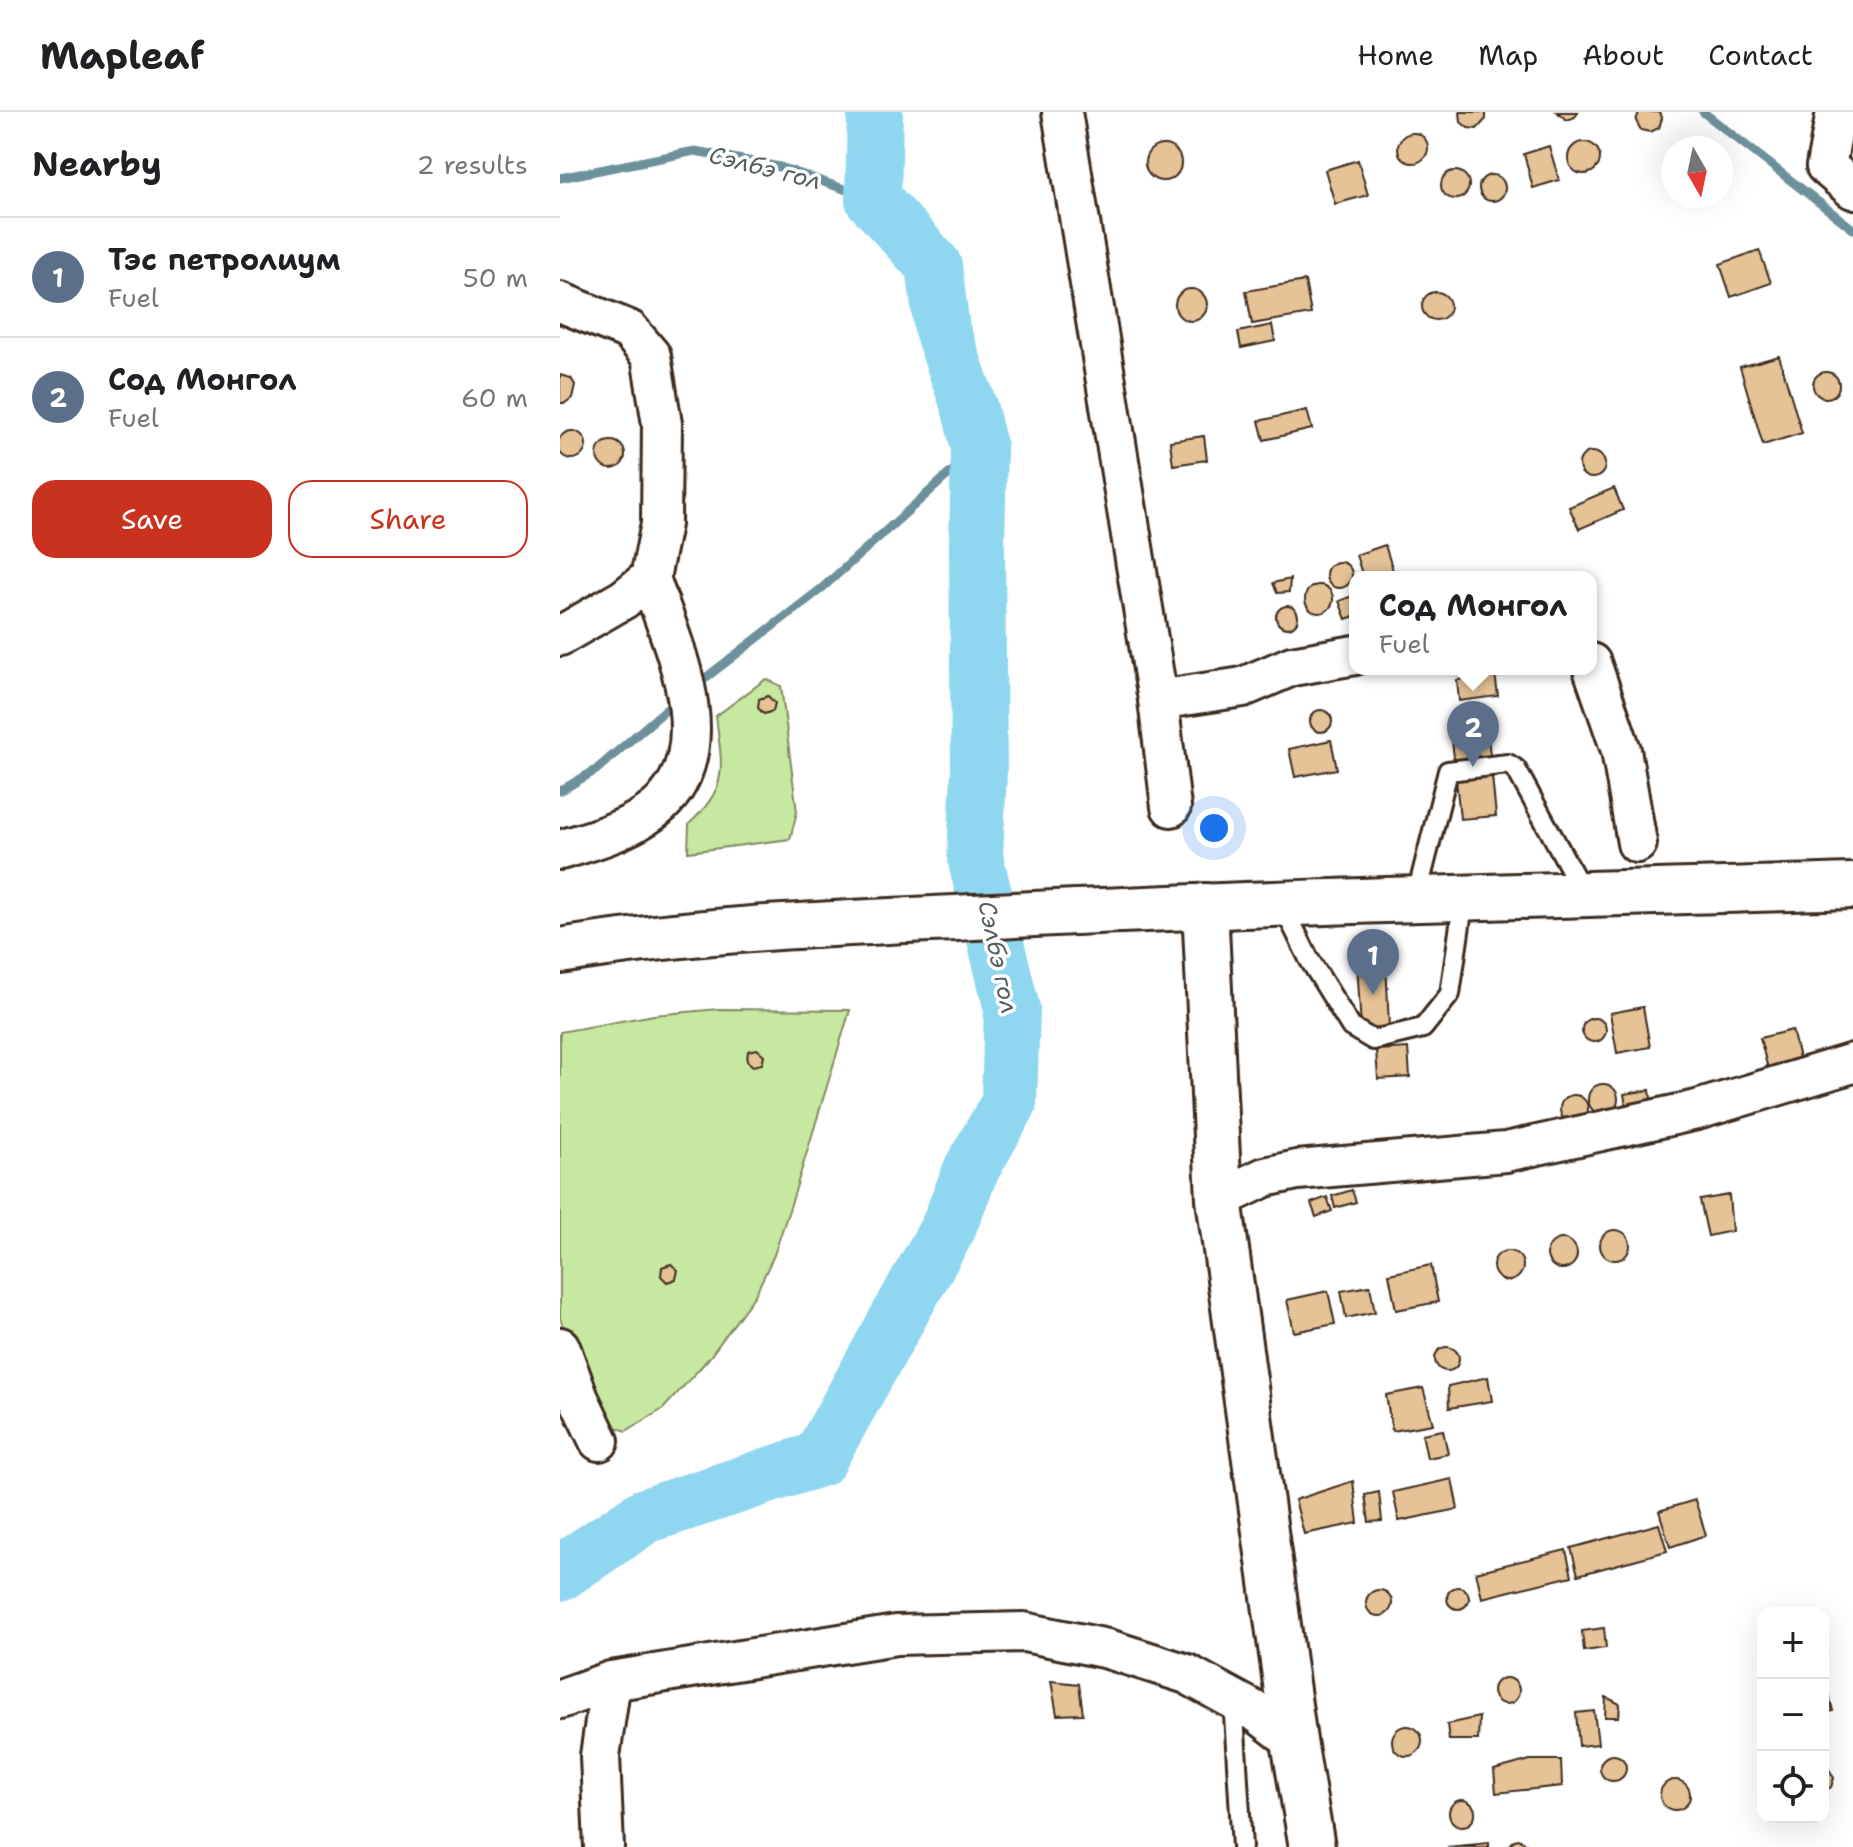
<!DOCTYPE html>
<meta charset="utf-8">
<style>
body{margin:0;font-family:"Shantell Sans",sans-serif;background:#f2f2f2;color:#202124}
.controls{position:absolute;right:24px;bottom:24px;display:grid;overflow:hidden;border-radius:16px;box-shadow:0 8px 32px #0002}
.controls button{width:72px;height:72px;display:grid;place-items:center;padding:0;border:0;border-bottom:2px solid #e0e0e0;background:#fff;color:#202124;font:40px sans-serif}
.compass{position:absolute;left:1101px;top:24px;width:72px;height:72px;border-radius:50%;background:#fff;box-shadow:0 8px 32px #0002;rotate:171deg}
.you{position:absolute;left:654px;top:716px;width:28px;height:28px;margin:-20px;border:6px solid #fff;border-radius:50%;background:#1a73e8;box-shadow:0 0 0 12px #1a73e833}
.badge{display:grid;place-items:center;width:52px;height:52px;border-radius:50%;background:#c8321e;color:#fff;font-size:26px;font-weight:700}
.pin{position:absolute;translate:-50% -66px;filter:drop-shadow(0 2px 4px #0008)}
.pin::after{content:'';position:absolute;top:42px;width:28px;height:24px;background:inherit;clip-path:polygon(0 0,100% 0,50% 100%)}
.popup{position:absolute;left:789px;top:459px;width:248px;height:104px;box-sizing:border-box;display:grid;place-content:center;border-radius:16px;background:#fff;filter:drop-shadow(0 2px 6px #0005);font-size:26px;white-space:nowrap;color:#757577}
.popup b{font-size:30px;color:#202124}
.popup::after{content:'';position:absolute;left:50%;top:100%;margin-left:-16px;border:16px solid transparent;border-top-color:#fff}
.list{margin:0;padding:0;list-style:none}
h2{display:flex;justify-content:space-between;align-items:center;height:104px;margin:0;padding:0 32px;font-size:34px}
h2 small{font-size:26px;font-weight:400;color:#757577}
.list li{display:grid;grid-template-columns:52px 1fr auto;gap:24px;align-items:center;box-sizing:border-box;height:120px;padding:0 32px;border-top:2px solid #e0e0e0}
.list b{display:block;font-size:30px;white-space:nowrap}
.list p{margin:0;font-size:26px;white-space:nowrap;color:#757577}
.list em{font-size:26px;font-style:normal;color:#757577}
.actions{display:flex;gap:16px;padding:24px 32px}
.actions a{flex:1;padding:18px 0;border:2px solid #c8321e;border-radius:24px;text-align:center;font-size:28px;color:#c8321e}
.actions .main{background:#c8321e;color:#fff}
.icon{flex:none;width:44px;height:44px;fill:none;stroke:currentColor;stroke-width:2;stroke-linecap:round;stroke-linejoin:round}
.map{position:relative;flex:none;width:1293px;height:1735px;overflow:hidden}
header{display:flex;align-items:center;gap:48px;box-sizing:border-box;height:112px;padding:0 40px;background:#fff;border-bottom:2px solid #e0e0e0}
header strong{font-size:38px}
nav{display:flex;gap:44px;margin-inline-start:auto;font-size:28px}
main{display:flex}
aside{flex:1;background:#fff}
.map>svg:first-child{display:block}
.green{fill:#c7e8a1;stroke:#818960;stroke-width:2}
.lines{fill:none;stroke-linecap:round;stroke-linejoin:round}
.stream{stroke:#6d919c;stroke-width:9}
.river{stroke:#8fd6f0;stroke-width:56}
.building{fill:#e5c397;stroke:#3b2a1e;stroke-width:2}
.service-casing{stroke:#3b2a1e;stroke-width:24}
.minor-casing{stroke:#3b2a1e;stroke-width:44}
.tertiary-casing{stroke:#3b2a1e;stroke-width:50}
.secondary-casing{stroke:#3b2a1e;stroke-width:50}
.service{stroke:#fff;stroke-width:18}
.minor{stroke:#fff;stroke-width:38}
.tertiary{stroke:#fff;stroke-width:44}
.secondary{stroke:#fff;stroke-width:44}
.labels{text-anchor:middle;stroke-width:7;stroke-linejoin:round;paint-order:stroke}
.water-label{font-size:24px;font-style:italic;fill:#545e5d;stroke:#fff}
</style>
<header>
<strong>Mapleaf</strong>
<nav><a>Home</a><a>Map</a><a>About</a><a>Contact</a></nav>
</header>
<main>
<aside>
<h2>Nearby<small>2 results</small></h2>
<ul class="list">
<li><span class="badge" style="background:#5c6f8a">1</span><div><b>Тэс петролиум</b><p>Fuel</p></div><em>50 m</em></li>
<li><span class="badge" style="background:#5c6f8a">2</span><div><b>Сод Монгол</b><p>Fuel</p></div><em>60 m</em></li>
</ul>
<div class="actions"><a class="main">Save</a><a>Share</a></div>
</aside>
<div class="map">
<svg width="1293" height="1735" viewBox="0 0 1293 1735">
<rect width="100%" height="100%" fill="#fff"/>
<filter id="ink" filterUnits="userSpaceOnUse"><feTurbulence type="fractalNoise" baseFrequency=".0125" numOctaves="2"/><feDisplacementMap in="SourceGraphic" scale="16" xChannelSelector="R" yChannelSelector="G"/><feConvolveMatrix kernelMatrix="1 2 1 2 8 2 1 2 1" color-interpolation-filters="sRGB"/></filter>
<g filter="url(#ink)">
<!-- green -->
<path class="green" d="M206,567l15,7 16,126 -7,27 -102,13 1,-28c41,-38 33,-56 27,-108z
M159,897l131,1 -57,188 -19,57 -19,40 -46,63 -46,51 -37,22 -13,-5 -26,-36 -27,-72v-286l94,-17z"/>
<g class="lines">
<!-- stream -->
<path class="stream" d="M1143,0l150,117
M0,66l135,-27 85,16 93,32
M135,574l126,-97 158,-142
M0,679l36,-21 81,-70"/>
<!-- river -->
<path class="river" d="M0,1461l85,-57 174,-57 129,-231 23,-58 38,-67 3,-94 -37,-152 4,-85 -2,-224 2,-101 -10,-41 -27,-76 -8,-64 -61,-67 2,-87"/>
</g>
<!-- building -->
<path class="building" d="M900,0h26v7l-9,10 -9,-1 -7,-6z
M997,0h21l-3,5 -8,3z
M1079,0h20l3,6 -3,10 -9,4 -9,-2 -5,-9z
M838 36a15 15 0 1 1 30 0a15 15 0 1 1-30 0Z
M1008 46a16 16 0 1 1 32 0a16 16 0 1 1-32 0Z
M585 51a18 18 0 1 1 36 0a18 18 0 1 1-36 0Z
M989,34l10,34 -26,8 -9,-34z
M798,48l10,35 -33,9 -10,-34z
M881 73a14 14 0 1 1 28 0a14 14 0 1 1-28 0Z
M919 76a13 13 0 1 1 26 0a13 13 0 1 1-26 0Z
M1199,138l12,33 -40,14 -11,-33z
M745,169l6,33 -59,10 -6,-33z
M615 193a16 16 0 1 1 32 0a16 16 0 1 1-32 0Z
M862 194a14 14 0 1 1 28 0a14 14 0 1 1-28 0Z
M712,213l3,16 -34,7 -3,-16z
M1219,244l23,77 -39,12 -23,-78z
M1253 273a13 13 0 1 1 26 0a13 13 0 1 1-26 0Z
M0,263l11,3 4,7 -3,13 -7,5h-5z
M747,298l5,19 -48,11 -5,-19z
M-2 333a14 14 0 1 1 28 0a14 14 0 1 1-28 0Z
M644,324l3,24 -34,5 -3,-24z
M37 343a14 14 0 1 1 28 0a14 14 0 1 1-28 0Z
M1019 353a13 13 0 1 1 26 0a13 13 0 1 1-26 0Z
M1054,376l9,22 -44,19 -10,-22z
M825,433l10,32h-32l-7,-22z
M766 463a13 13 0 1 1 26 0a13 13 0 1 1-26 0Z
M730,467l-1,13 -12,1 -4,-10z
M745 487a14 14 0 1 1 28 0a14 14 0 1 1-28 0Z
M795,483v21l-9,3 -7,-18z
M716 505a11 11 0 1 1 22 0a11 11 0 1 1-22 0Z
M935,562l3,22 -39,5 -2,-21z
M208,584l7,7 -2,8 -9,3 -6,-6 1,-9z
M750 609a11 11 0 1 1 22 0a11 11 0 1 1-22 0Z
M926,604l10,100 -36,3 -10,-100z
M771,628l6,29 -42,8 -6,-28z
M826,849l3,66 -28,2 -4,-67z
M1083,895l7,40 -33,6 -7,-40z
M1022 918a12 12 0 1 1 24 0a12 12 0 1 1-24 0Z
M1232,918l8,32 -32,7 -8,-31z
M848,936l2,29 -32,2 -2,-29z
M197,937l7,6 -2,9 -9,2 -6,-5 1,-10z
M1028 987a15 15 0 1 1 30 0a15 15 0 1 1-30 0Z
M1090,978l2,18 -25,4 -3,-18z
M1000 997a14 14 0 1 1 28 0a14 14 0 1 1-28 0Z
M792,1078l4,12 -21,6 -3,-12z
M1169,1083l3,36 -24,5 -8,-36z
M767,1085l5,14 -16,6 -5,-14z
M1040 1133a15 15 0 1 1 30 0a15 15 0 1 1-30 0Z
M987 1142a15 15 0 1 1 30 0a15 15 0 1 1-30 0Z
M933 1154a15 15 0 1 1 30 0a15 15 0 1 1-30 0Z
M111,1152l7,6 -2,9 -9,3 -6,-6 1,-9z
M871,1153l7,37 -42,8 -7,-36z
M810,1174l5,26 -29,6 -5,-27z
M768,1179l7,33 -41,8 -7,-32z
M875 1247a12 12 0 1 1 24 0a12 12 0 1 1-24 0Z
M928,1265l4,24 -43,7 -1,-22z
M863,1276l10,36 -41,7 -6,-36z
M883,1318l5,24 -21,4 -5,-24z
M892,1367l6,30 -59,12 -6,-29z
M793,1369l5,42 -54,11 -9,-34z
M819,1380l3,29 -13,1 -4,-27z
M1135,1388l11,35 -36,12 -11,-36z
M1099,1412l8,27 -89,24 -7,-27z
M1006,1438l6,26 -90,22 -6,-26z
M887 1486a11 11 0 1 1 22 0a11 11 0 1 1-22 0Z
M806 1491a13 13 0 1 1 26 0a13 13 0 1 1-26 0Z
M1044,1516l2,20 -22,3 -2,-20z
M933 1579a13 13 0 1 1 26 0a13 13 0 1 1-26 0Z
M491,1569l28,3 4,30 -26,1z
M1266,1572l7,27 -10,2v-28z
M1046,1585l14,7 -1,13h-14z
M1034,1599l4,33 -19,2 -3,-33z
M919,1605l-1,23h-29l-2,-16z
M832 1629a15 15 0 1 1 30 0a15 15 0 1 1-30 0Z
M1040 1656a13 13 0 1 1 26 0a13 13 0 1 1-26 0Z
M970,1648h31l1,26 -66,7 -2,-23z
M1263,1655l6,2 5,9 -3,9 -8,5z
M1100 1683a15 15 0 1 1 30 0a15 15 0 1 1-30 0Z
M889 1701a13 13 0 1 1 26 0a13 13 0 1 1-26 0Z
M959,1727l11,8h-22l6,-7z
M929,1731v4h-42z"/>
<g class="lines">
<!-- service casing -->
<g class="service-casing">
<path id="service" d="M856,786l32,-127 60,-7 8,5 67,123
M723,794l26,53 42,68 22,13 50,-12 27,-34 14,-97
M673,1586l9,149"/>
</g>
<!-- minor casing -->
<g class="minor-casing">
<path id="minor" d="M502,0l96,588 13,107
M1276,0l-10,54 27,23
M0,190l69,28 22,26 11,68 -1,100 -11,54 -26,21 -64,37
M1031,551l30,87 16,93
M598,588l85,-13 49,-21 63,-11
M0,738c32,-9 82,-24 105,-50 54,-60 7,-156 -15,-222
M659,1087l46,-22 32,-7 209,-18 191,-42 156,-47
M0,1235l19,52 20,42
M0,1587l51,-18
M44,1735l-4,-91 11,-75 285,-46 128,-3 84,17 79,25 68,37 39,30"/>
</g>
<!-- tertiary casing -->
<g class="tertiary-casing">
<path id="tertiary" d="M645,794l14,293 75,542 18,106"/>
</g>
<!-- secondary casing -->
<g class="secondary-casing">
<path id="secondary" d="M0,839c150,-25 303,-28 454,-36 279,-14 559,-20 839,-29"/>
</g>
<!-- service -->
<use href="#service" class="service"/>
<!-- minor -->
<use href="#minor" class="minor"/>
<!-- tertiary -->
<use href="#tertiary" class="tertiary"/>
<!-- secondary -->
<use href="#secondary" class="secondary"/>
</g>
</g>
<g class="labels">
<!-- water labels -->
<g class="water-label">
<text transform="translate(205 56) rotate(14)" y="8">Сэлбэ гол</text>
<text transform="translate(438 845) rotate(78)" y="8">Сэлбэ гол</text>
</g>
</g>
</svg>
<div class="controls">
<button>+</button>
<button>−</button>
<button><svg class="icon" aria-label="locate" viewBox="0 0 24 24"><circle cx="12" cy="12" r="6"/><path d="M12 2v4M12 18v4M2 12h4M18 12h4"/></svg></button>
</div>
<svg class="compass" viewBox="-18 -18 36 36"><path d="M0-13l5 13h-10z" fill="#e53935"/><path d="M0 13l5-13h-10z" fill="#757577"/></svg>
<div class="you"></div>
<div class="pin badge" style="left:813px;top:883px;background:#5c6f8a">1</div>
<div class="pin badge" style="left:913px;top:655px;background:#5c6f8a">2</div>
<div class="popup"><b>Сод Монгол</b>Fuel</div>
</div>
</main>
